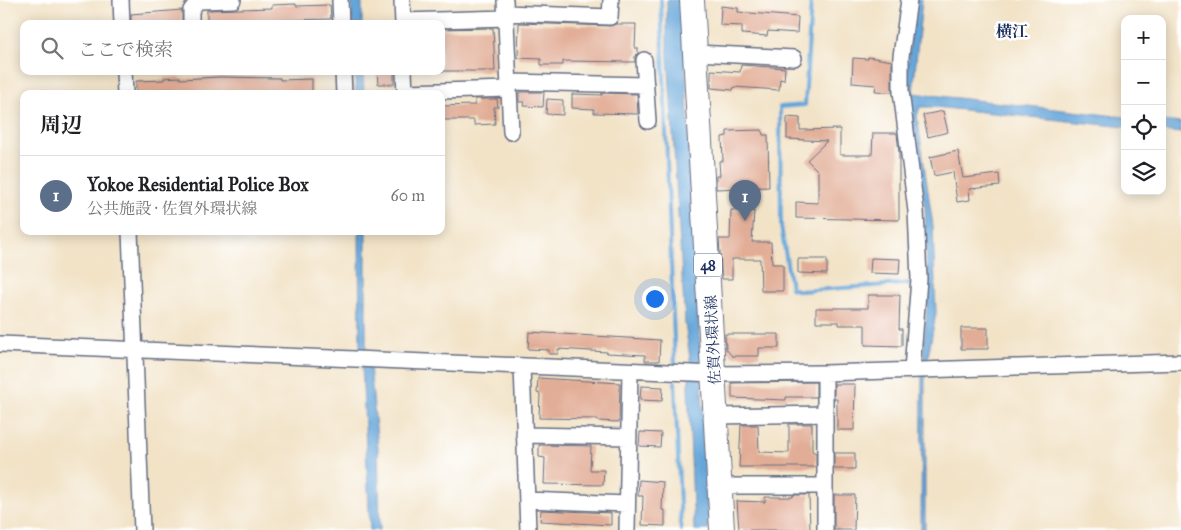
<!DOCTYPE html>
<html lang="ja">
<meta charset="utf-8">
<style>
body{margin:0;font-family:"IM FELL Great Primer","Noto Serif JP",serif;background:#f2f2f2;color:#202124}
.controls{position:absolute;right:15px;top:15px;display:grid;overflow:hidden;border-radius:10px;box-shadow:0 2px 12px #0003}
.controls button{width:45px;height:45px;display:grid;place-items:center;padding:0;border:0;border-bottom:1px solid #e0e0e0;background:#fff;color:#202124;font:25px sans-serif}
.you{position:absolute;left:654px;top:298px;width:18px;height:18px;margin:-12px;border:4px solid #fff;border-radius:50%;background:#1a73e8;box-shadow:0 0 0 8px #1a73e833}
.badge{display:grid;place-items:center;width:32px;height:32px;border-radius:50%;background:#1f6fb2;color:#fff;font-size:16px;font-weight:700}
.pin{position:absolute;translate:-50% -41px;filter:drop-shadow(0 1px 2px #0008)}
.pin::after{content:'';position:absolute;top:26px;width:18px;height:15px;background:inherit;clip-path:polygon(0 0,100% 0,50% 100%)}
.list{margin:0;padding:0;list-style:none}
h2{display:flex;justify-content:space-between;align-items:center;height:65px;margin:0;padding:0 20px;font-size:21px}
h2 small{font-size:16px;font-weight:400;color:#757577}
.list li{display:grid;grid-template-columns:32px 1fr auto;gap:15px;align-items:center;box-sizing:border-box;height:80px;padding:0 20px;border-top:1px solid #e0e0e0}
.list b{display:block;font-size:19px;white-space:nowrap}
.list p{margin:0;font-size:16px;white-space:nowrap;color:#757577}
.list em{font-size:16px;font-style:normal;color:#757577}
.icon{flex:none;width:28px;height:28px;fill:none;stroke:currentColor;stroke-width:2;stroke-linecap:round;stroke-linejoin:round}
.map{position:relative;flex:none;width:1181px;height:530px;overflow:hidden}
.search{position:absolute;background:#fff;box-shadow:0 2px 12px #0003;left:20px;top:20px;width:425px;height:55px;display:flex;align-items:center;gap:12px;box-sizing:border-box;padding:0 18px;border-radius:10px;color:#757577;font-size:19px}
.panel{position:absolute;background:#fff;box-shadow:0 2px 12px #0003;left:20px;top:90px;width:425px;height:145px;border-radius:10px}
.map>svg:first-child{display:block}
.water{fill:#65a6d9;stroke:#406a9c}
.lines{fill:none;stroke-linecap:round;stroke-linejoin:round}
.stream{stroke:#65a6d9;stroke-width:4}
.building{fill:#e2ad96}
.street-casing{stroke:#666e83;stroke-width:18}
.primary-casing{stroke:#666e83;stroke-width:26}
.street{stroke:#fff;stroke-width:15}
.primary{stroke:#fff;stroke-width:24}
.labels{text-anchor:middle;stroke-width:5;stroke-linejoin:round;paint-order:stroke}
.shield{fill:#fff;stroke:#5f6d8e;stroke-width:1}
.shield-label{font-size:14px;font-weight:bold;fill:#1b2f5e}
.street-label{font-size:15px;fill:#1b2f5e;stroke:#fff}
.neighbourhood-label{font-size:16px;font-weight:bold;fill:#1b2f5e;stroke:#fff}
</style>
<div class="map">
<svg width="1181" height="530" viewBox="0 0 1181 530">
<rect width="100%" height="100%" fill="#fff"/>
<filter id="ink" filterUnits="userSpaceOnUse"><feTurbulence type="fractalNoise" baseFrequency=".02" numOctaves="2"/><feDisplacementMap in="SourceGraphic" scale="10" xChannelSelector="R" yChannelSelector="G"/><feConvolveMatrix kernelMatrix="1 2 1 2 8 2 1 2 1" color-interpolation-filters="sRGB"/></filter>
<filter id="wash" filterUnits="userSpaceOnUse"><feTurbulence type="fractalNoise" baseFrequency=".0096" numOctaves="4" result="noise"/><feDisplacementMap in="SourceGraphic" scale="20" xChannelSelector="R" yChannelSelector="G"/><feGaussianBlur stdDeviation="1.12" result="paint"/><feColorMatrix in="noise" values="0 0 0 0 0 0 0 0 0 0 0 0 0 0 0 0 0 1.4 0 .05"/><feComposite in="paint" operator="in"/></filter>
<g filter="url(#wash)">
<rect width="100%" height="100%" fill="#f2e3c7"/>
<!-- water -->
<path class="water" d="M351,0h11v24h-10z
M667,0h15l20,388 6,142h-14l-6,-143 3,-21 -6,-43 -18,-283z
M916,0h6l-9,93 212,24v10l-190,-20h-15l-3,9 16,110 3,87 -11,60v157h-4l1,-157 6,-80 -3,-86 -18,-115 1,-31z
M355,71h8l1,23h-8z
M1162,121l19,2v10l-19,-2z
M359,231h7v124l-6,-1z
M362,366h8l8,82 2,82h-10z"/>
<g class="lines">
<!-- stream -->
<path class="stream" d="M661,0l14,366
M811,0l-6,105 -25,2 1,119 10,62 9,3 116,-8
M675,382l6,148"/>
</g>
<g id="blocks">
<!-- building -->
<path class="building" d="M296,4v2l34,-1 1,14 -68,2v3h-56v-14l65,-2v-3z
M721,6l17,2v4l60,5 -1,16 -29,-2 -1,5 -25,-2v-8l-22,-1z
M182,10v14h-51v-10z
M519,23l91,3 6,-2h20l-1,24h3v5l-3,3v6l-72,-1v4h-22v-6l-23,-1z
M493,28l2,43h-54v-42z
M868,57l24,4v31l-17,-1 1,-6 -24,-2 1,-25 15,1z
M741,65l44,3 -1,12 -4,-1 -1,11 -45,-3 -1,3 -22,-2v-18l29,2z
M377,71h17v13h-16z
M180,77v2l39,-2 61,1v2l32,-1v15h-86v-2l-90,2v-13l28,-1v-2z
M519,92h25l-1,15 -19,-1 1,-4h-6z
M602,93l35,1 1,20 -44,-1v-4l-22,-1v-14l30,1z
M475,99h22l1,8h-4l1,17 -21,1v-5h-33v-14l34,-1z
M547,99l16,1v15l-17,-1z
M943,111l5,21 -20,5 -5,-22z
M787,117l13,1v12l40,-1v26h32l1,-22h24l2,21v66l-103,-2v-16l22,1v-32l-11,-11 20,-19 -40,-2z
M762,130l1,5h5l1,52 -53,2v-13h4l-1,-15h4l-1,-24 5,-1v-5z
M958,151l5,27 36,-4 1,12 -31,3 1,11 -13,2 -4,-30 -19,4 -4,-19z
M731,210l23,1 -2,31h19l1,22h11v27h-22l-1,-32h-28v20h-10l-3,-40h11z
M871,258l29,1 -1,15 -29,-1z
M798,259h29v15l-29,-1z
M868,295h32l-1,34h3v17l-37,-1v-20h-26v-3h-23v-14h52z
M961,328h27v21h-27z
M529,332l131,8 -1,21h-14v-6l-38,-2v-1l-49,-3v5h-9v-4l-21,-1z
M725,334h54v14h-20v8h-27l-6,-7z
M538,378l82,5 -1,39 -22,-1v-2l-58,-1 1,-24 -3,-1z
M816,382v15h-30v3l-54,-2v-15z
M834,384h21l-1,46h-17v-31h-3z
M641,386l22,1 -1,14 -22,-1z
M789,424h23v27l4,2v14h-77l2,-42h17l1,27 30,1z
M640,432l21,1 -1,14 -21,-1z
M539,445l52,1 -1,24h14l-1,15 -59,-1 1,-26 -6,-1z
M834,453h21v16h-21z
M639,480l24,2 -1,28h3v16l-23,-1 1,-29h-5z
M793,495h16l1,35h-71l-2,-29 28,1v-5h28z
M834,495h21l-1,35h-20z
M541,510l70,3v12l-71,-4z"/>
</g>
</g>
<g filter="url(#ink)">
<use href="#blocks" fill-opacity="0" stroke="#666e83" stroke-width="1"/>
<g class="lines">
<!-- street casing -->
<g class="street-casing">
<path id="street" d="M121,0l1,24
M340,0l1,24
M402,0l1,24
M505,0l6,132
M909,0l-8,56v35l15,120 3,68 -7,91
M506,13l104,4 1,-17
M403,21l103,-3
M191,24v-14l7,-9 35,-1
M696,53l98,5
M644,60l4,61
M124,71l1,23
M343,71l1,23
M404,71l1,23
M509,82l137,3
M405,92l104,-3
M130,231l12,299
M0,344l715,30 110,-1 356,-11
M522,366l6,164
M825,373v157
M717,416l108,-2
M524,435l105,2
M720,486h105
M527,500l100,4
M627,530l3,-159"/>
</g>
<!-- primary casing -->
<g class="primary-casing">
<path id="primary" d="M692,0l30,530"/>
</g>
<!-- street -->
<use href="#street" class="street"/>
<!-- primary -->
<use href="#primary" class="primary"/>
</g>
</g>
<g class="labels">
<!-- shield labels -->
<rect class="shield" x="694" y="253.5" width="28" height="23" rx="4"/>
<g class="shield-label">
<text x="708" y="270">48</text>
</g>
<!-- street labels -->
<g class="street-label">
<text transform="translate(713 340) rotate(-93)" y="5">佐賀外環状線</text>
</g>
<!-- neighbourhood labels -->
<g class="neighbourhood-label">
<text x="1012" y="37">横江</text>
</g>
</g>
</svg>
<div class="controls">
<button>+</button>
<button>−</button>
<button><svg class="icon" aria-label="locate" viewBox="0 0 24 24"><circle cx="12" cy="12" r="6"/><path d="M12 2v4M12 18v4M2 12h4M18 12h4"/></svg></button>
<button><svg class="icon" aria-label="layers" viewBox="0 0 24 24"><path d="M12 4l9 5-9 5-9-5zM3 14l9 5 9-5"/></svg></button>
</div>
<div class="you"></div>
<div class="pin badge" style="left:745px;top:221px;background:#5c6f8a">1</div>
<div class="search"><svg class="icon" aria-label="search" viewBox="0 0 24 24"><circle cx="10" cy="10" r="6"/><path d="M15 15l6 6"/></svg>ここで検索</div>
<section class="panel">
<h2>周辺<small></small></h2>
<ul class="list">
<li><span class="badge" style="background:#5c6f8a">1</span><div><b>Yokoe Residential Police Box</b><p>公共施設 · 佐賀外環状線</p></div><em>60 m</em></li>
</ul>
</section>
</div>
